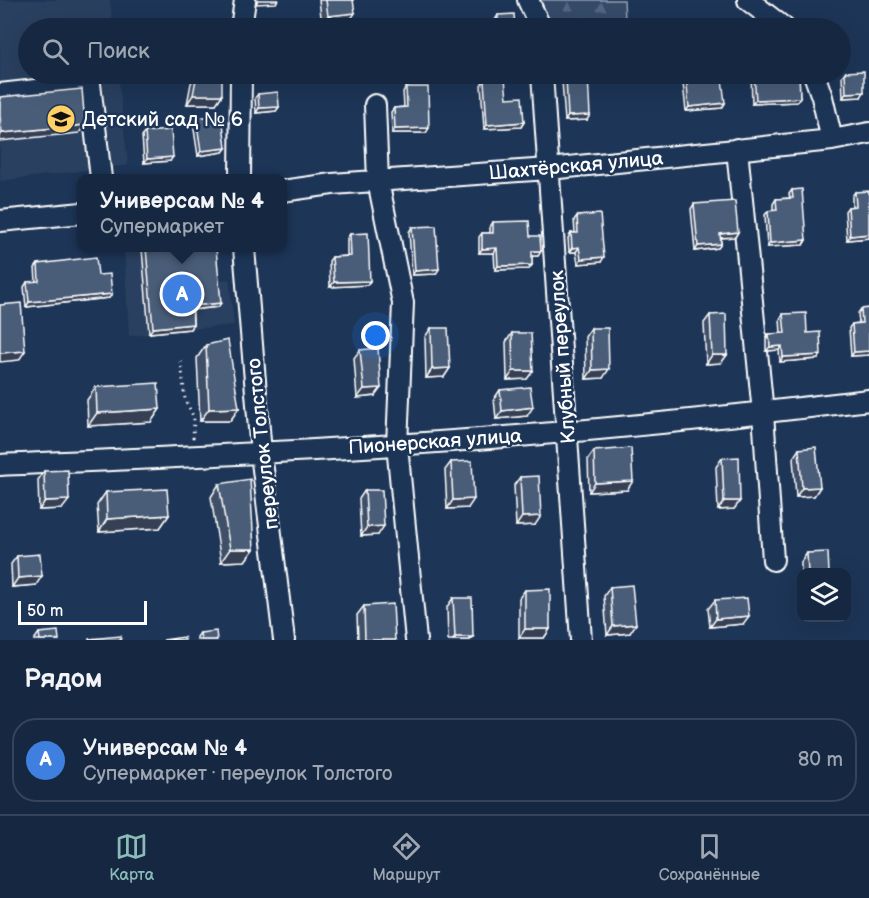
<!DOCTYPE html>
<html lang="ru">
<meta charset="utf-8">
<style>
body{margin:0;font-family:"Balsamiq Sans",sans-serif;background:#1f3048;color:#f1f3f6}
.controls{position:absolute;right:18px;bottom:18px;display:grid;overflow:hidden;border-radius:12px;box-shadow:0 6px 24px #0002}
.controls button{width:54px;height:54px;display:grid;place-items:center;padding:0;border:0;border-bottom:2px solid #35445a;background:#162841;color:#f1f3f6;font:30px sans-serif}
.scale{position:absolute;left:18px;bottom:15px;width:129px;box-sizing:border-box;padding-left:6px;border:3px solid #fff;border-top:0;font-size:16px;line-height:21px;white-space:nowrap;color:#fff;-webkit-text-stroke:4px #1d3557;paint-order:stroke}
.you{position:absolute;left:376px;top:336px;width:21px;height:21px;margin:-15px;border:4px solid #fff;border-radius:50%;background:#1a73e8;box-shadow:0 0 0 9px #1a73e833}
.badge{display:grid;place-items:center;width:39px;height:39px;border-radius:50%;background:#8bbbb9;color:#fff;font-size:20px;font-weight:700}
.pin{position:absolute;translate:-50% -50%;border:3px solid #fff;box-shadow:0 2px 6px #0006}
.popup{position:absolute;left:77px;top:174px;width:210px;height:78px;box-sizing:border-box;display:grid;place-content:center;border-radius:12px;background:#162841;filter:drop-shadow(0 2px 4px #0005);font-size:20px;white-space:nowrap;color:#9ea6b1}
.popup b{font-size:22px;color:#f1f3f6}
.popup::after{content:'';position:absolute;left:50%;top:100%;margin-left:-12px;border:12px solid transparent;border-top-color:#162841}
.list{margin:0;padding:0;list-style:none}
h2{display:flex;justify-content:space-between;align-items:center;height:78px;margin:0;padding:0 24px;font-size:26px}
h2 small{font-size:20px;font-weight:400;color:#9ea6b1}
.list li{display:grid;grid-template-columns:39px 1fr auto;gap:18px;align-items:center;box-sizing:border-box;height:84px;margin:0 12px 12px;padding:0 12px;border:2px solid #35445a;border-radius:24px}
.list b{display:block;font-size:22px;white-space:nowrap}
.list p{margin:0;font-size:20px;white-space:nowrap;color:#9ea6b1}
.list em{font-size:20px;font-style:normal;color:#9ea6b1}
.icon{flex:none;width:33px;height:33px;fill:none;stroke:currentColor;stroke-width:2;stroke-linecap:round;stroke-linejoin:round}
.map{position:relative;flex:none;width:869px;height:640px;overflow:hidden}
.search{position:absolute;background:#162841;box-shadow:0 6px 24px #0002;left:18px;right:18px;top:18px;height:66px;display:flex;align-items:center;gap:15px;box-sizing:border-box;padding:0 21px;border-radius:33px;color:#9ea6b1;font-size:22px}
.sheet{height:174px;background:#162841}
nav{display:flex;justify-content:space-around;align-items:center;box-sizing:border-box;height:84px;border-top:2px solid #35445a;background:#162841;font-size:16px;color:#9ea6b1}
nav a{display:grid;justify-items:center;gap:3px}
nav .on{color:#8bbbb9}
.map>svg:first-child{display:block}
.built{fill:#2a4161}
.forest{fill:url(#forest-firs);stroke:#9aa5b4;stroke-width:1.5}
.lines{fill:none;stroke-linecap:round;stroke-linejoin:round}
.minor-casing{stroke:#fff;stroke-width:24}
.path{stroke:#fff;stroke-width:3;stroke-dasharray:1.5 4.5;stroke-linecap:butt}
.minor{stroke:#1d3557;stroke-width:20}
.wall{fill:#405068;stroke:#fff;stroke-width:1.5}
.shaded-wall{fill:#344155;stroke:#fff;stroke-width:1.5}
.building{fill:#4a5d79;stroke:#fff;stroke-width:1.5}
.labels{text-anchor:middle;stroke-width:5;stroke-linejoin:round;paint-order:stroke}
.poi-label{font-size:20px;fill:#fff;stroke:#1d3557;text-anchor:start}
.street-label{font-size:20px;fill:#fff;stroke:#1d3557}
</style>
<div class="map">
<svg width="869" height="640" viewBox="0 0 869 640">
<defs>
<pattern id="forest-firs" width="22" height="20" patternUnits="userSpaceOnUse" patternTransform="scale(1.5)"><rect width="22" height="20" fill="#364b69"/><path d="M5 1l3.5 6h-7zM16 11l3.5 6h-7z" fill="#546680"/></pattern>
</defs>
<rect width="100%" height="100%" fill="#1d3557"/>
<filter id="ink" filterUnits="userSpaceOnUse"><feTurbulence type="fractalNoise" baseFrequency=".0167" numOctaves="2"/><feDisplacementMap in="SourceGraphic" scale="12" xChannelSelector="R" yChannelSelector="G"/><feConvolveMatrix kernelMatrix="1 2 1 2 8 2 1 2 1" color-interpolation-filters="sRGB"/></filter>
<g filter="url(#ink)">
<!-- built -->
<path class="built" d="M0,0h110l3,28h-85v46h90l10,91 -128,16z
M124,248h89l3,33 13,-2 5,46 -44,4 -61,7z"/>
<!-- forest -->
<path class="forest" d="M540,0h84l1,20 -75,7z"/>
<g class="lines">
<!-- minor casing -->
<g class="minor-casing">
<path id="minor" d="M528,0l10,22 1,6
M748,0l36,28
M241,28l4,-28
M542,74l39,566
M814,74l8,23 10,43
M0,94l90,-10 11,94
M375,105l3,76 25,122 -6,142 19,195
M737,149l26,264 10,147
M240,178l1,-104
M282,191l50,-7 217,-15 283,-29 37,-7
M0,221l82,-8
M244,248l17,205 23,187
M0,465c132,-6 263,-11 394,-20 159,-10 317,-26 475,-45"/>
</g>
<!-- path -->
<path class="path" d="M181,361l4,38 9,19 -1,21"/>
<!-- minor -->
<use href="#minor" class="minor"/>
</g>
<!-- wall -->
<path class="wall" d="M319,0h34l-4,22 -27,3z
M498,15l17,13h-20v-8z
M845,72l16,25 -18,1 -1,-22z
M197,74l25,21 -6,9h-29l4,-21z
M682,74h28v6l15,23 -3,5 -36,3z
M751,74h48l1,24 -3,4 -45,2z
M566,77l21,43 -22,1 -3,-40z
M484,80l23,18 17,24 -3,5 -37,2 -3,-44z
M406,87l20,46h-34l-1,-21 3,-4 10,-1 -1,-15z
M258,94l21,13 -3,4 -20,2 -1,-15z
M196,118l30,30 -3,4 -25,4 -5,-33z
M145,132l25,29 -26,2 -2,-27z
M792,190l14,50 -3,5 -36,2 -2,-32 3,-4 5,-1v-6l3,-5 14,-1 -1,-4z
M855,192l14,46 -22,2 -2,-29 3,-4h4v-11z
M694,204l44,28 -3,5 -14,1v6l-3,4 -23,3 -4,-42z
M577,216l24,46 -23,2 -2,-12h-7l-1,-14 3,-5h4l-1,-13z
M493,222l37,14 11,15 -3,5h-6v9l-3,4 -34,1 -1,-17h-15v-16l3,-4h8v-6z
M412,227l24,47 -24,1 -3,-43z
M350,234l20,47 -3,4 -37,2 -1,-26 3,-4 15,-1v-18z
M143,248h73l2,59 -25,3v14l-3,5 -41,4 -7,-84z
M38,264l60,11 11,23 -83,9 -2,-20 3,-5h9l-1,-14z
M861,309l8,46 -18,1 -2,-28 3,-4 7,-1 -1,-10z
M783,314l24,19 11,26 -38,3 -1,-12 -13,1v-12l3,-5h12l-1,-15z
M710,315l17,40 -6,8 -15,1 -2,-41z
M431,328l19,40 -6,9 -18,1 -1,-41z
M591,328l12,50 -17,1 -1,-42z
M512,333l21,38 -6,8 -20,1 -1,-38z
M206,345l33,63 -9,13h-30l-3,-63z
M360,350l15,46 -18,2 -3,-40z
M96,387l64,22 -9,13 -63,4 -1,-26z
M500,390l27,26 -31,3 -2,-20z
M799,449l21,38 -6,9 -18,1 -3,-39z
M594,451l33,39 -38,2 -1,-33z
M722,458l18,43 -6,8 -16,1 -2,-43z
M451,462l17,46 -21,1 -2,-39z
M44,471l18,38 -23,1 -1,-30z
M520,477l15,48 -19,1 -2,-41z
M219,484l35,65 -9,12 -24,1 -10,-65z
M365,490l13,45 -17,1 -2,-37z
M106,492l63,23 -9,13 -61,4 -2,-27z
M807,553l22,20h-28v1v-12z
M17,556l19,29 -24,2 -1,-23z
M610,587l20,46 -23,2 -3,-39z
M525,590l25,39 -6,9h-25v-40z
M453,598l20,39 -3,3h-22l-1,-33z
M715,600l28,24 -33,3 -2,-18z
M364,606l31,34h-37l-1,-25z
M39,633l20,7h-25z
M200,633l17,7h-20v-3z"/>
<!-- shaded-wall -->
<path class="shaded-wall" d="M258,0h20l-2,3 -20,1z
M355,13l-6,9 -27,3 6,-9z
M864,92l-3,5 -18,1 3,-5z
M193,95h29l-6,9h-29z
M800,98l-3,4 -45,2 4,-4z
M725,103l-3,5 -36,3 3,-4z
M279,107l-3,4 -20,2 3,-5z
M590,115l-3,5 -22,1 3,-5z
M524,122l-3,5 -37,2 3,-4z
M85,125l-6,8 -79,8v-5l2,-3z
M429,128l-3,5h-34l3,-4z
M226,148l-3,4 -25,4 3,-5z
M173,157l-3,4 -26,2 3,-4z
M738,232l-3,5 -18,1 3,-4z
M869,234v4l-22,2 3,-4z
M806,240l-3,5 -36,2 3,-4z
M721,244l-3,4 -23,3 3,-5z
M579,247l-3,5h-7l3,-4z
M497,248l-3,5h-15l3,-4z
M532,251h9l-3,5h-9z
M604,257l-3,5 -23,2 3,-5z
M532,265l-3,4 -34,1 3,-4z
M439,269l-3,5 -24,1 3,-4z
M370,281l-3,4 -37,2 4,-5z
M112,294l-3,4 -83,9 3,-5z
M221,303l-3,4 -29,3 3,-4z
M193,324l-3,5 -41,4 4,-5z
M782,346l-3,4 -13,1 4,-4z
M25,351l-6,9 -19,2v-9z
M869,351v4l-18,1 3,-4z
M712,355h15l-6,8 -15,1z
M821,355l-3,4 -38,3 3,-5z
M450,368l-6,9 -18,1 6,-9z
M609,369l-6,9 -17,1 6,-9z
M513,371h20l-6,8 -20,1z
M381,388l-6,8 -18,2 7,-9z
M533,407l-6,9 -31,3 6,-8z
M239,408l-9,13h-30l9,-12z
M160,409l-9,13 -63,4 9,-13z
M633,481l-6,9 -38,2 6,-9z
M820,487l-6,9 -18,1 6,-9z
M474,499l-6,9 -21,1 6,-9z
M69,500l-7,9 -23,1 6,-9z
M724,501h16l-6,8 -16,1z
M169,515l-9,13 -61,4 8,-13z
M541,516l-6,9 -19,1 6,-9z
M384,526l-6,9 -17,1 6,-9z
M230,549h24l-9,12 -24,1z
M42,576l-6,9 -24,2 6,-9z
M749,616l-6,8 -33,3 6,-8z
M636,624l-6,9 -23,2 6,-9z
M525,629h25l-6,9h-25z
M455,637h18l-3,3h-17z"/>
<!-- building -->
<path class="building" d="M326,0h27l2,13 -27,3z
M514,14l1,14h-17v-13z
M221,25v3h-25v-2z
M864,71v21l-18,1 -1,-21z
M197,74l25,2v19h-29z
M686,74h24v6l12,-1 3,24 -36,4z
M754,74h45l1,24 -44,2z
M588,76l2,39 -22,1 -2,-39z
M505,79l2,19 15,-1 2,25 -37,3 -3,-45z
M406,87h22l1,41 -34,1 -1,-21 13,-1z
M82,89l3,36 -83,8 -2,-17v-19z
M278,92l1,15 -20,1 -1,-14z
M222,115l4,33 -25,3 -5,-33z
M171,130l2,27 -26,2 -2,-27z
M802,189l4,51 -36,3 -2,-32 9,-1 -1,-11 17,-1 -1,-8z
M869,191v43l-19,2 -2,-29 8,-1 -1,-14z
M735,201l3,31 -18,2 1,10 -23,2 -4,-42z
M600,214l4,43 -23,2 -2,-12 -7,1 -1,-15h7l-1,-17z
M529,221l1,15h10l1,15h-9v14l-34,1 -1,-18 -15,1v-16h11v-11z
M436,226l3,43 -24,2 -3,-44z
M368,233l2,48 -36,1 -2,-25 19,-1 -1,-22z
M146,248h70l5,55 -29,3 1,18 -40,4z
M96,257l2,18 12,-1 2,20 -83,8 -2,-20 12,-1 -1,-17z
M21,303l4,48 -25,2v-48z
M869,308v43l-15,1 -2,-28 10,-1 -1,-14z
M806,313l1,20 13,-1 1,23 -38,2 -1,-11 -12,1 -1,-13 16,-1 -2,-19z
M726,314l1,41h-15l-2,-40z
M431,328h17l2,40 -18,1z
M591,328h17l1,41 -17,1z
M512,333h19l2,38h-20z
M228,340l11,68 -30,1 -3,-64z
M378,348l3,40 -17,1 -4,-39z
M158,383l2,26 -63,4 -1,-26z
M530,387l3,20 -31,4 -2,-21z
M816,447l4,40 -18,1 -3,-39z
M631,448l2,33 -38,2 -1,-32z
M739,457l1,44h-16l-2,-43z
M472,461l2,38 -21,1 -2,-38z
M68,470l1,30 -24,1 -1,-30z
M539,476l2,40 -19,1 -2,-40z
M250,479l4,70h-24l-11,-65z
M167,489l2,26 -62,4 -1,-27z
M365,490h17l2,36 -17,1z
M828,552l1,21h-21l-1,-20z
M40,554l2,22 -24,2 -1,-22z
M632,585l4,39 -23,2 -3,-39z
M550,589v40h-25v-39z
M453,598h19l1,39h-18z
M747,598l2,18 -33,3 -1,-19z
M393,604l2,36h-30l-1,-34z
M58,631l1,9h-19l-1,-7z
M216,631l1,9h-16l-1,-7z
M121,636v4h-32v-1z
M184,637l1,3h-22z"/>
</g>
<!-- icons -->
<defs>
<g id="school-disc" transform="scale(1.5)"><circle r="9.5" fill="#ffd166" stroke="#1d3557"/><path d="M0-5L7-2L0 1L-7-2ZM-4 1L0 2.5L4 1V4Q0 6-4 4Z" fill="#111"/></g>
</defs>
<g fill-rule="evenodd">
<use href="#school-disc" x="61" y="119"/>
</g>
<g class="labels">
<!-- poi labels -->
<g class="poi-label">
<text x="82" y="126">Детский сад № 6</text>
</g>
<!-- street labels -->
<g class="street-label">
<text transform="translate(576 165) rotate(-5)" y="7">Шахтёрская улица</text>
<text transform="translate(562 357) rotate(-94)" y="7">Клубный переулок</text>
<text transform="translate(435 441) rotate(-4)" y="7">Пионерская улица</text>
<text transform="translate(262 444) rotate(-96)" y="7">переулок Толстого</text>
</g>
</g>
</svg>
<div class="controls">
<button><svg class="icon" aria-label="layers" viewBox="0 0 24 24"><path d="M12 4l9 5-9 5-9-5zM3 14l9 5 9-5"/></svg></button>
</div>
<div class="scale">50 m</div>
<div class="you"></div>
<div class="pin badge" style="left:182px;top:294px;background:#3f7fe0">A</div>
<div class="popup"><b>Универсам № 4</b>Супермаркет</div>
<div class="search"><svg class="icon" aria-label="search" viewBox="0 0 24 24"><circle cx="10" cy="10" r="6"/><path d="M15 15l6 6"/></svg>Поиск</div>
</div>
<section class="sheet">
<h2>Рядом<small></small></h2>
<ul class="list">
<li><span class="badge" style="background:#3f7fe0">A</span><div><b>Универсам № 4</b><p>Супермаркет · переулок Толстого</p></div><em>80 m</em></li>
</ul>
</section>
<nav>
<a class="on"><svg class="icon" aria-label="map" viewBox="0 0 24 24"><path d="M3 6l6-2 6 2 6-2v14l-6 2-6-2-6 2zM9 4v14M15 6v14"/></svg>Карта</a>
<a><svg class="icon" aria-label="directions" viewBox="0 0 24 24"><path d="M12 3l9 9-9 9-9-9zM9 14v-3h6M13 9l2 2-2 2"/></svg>Маршрут</a>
<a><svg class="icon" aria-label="saved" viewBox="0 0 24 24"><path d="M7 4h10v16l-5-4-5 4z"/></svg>Сохранённые</a>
</nav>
